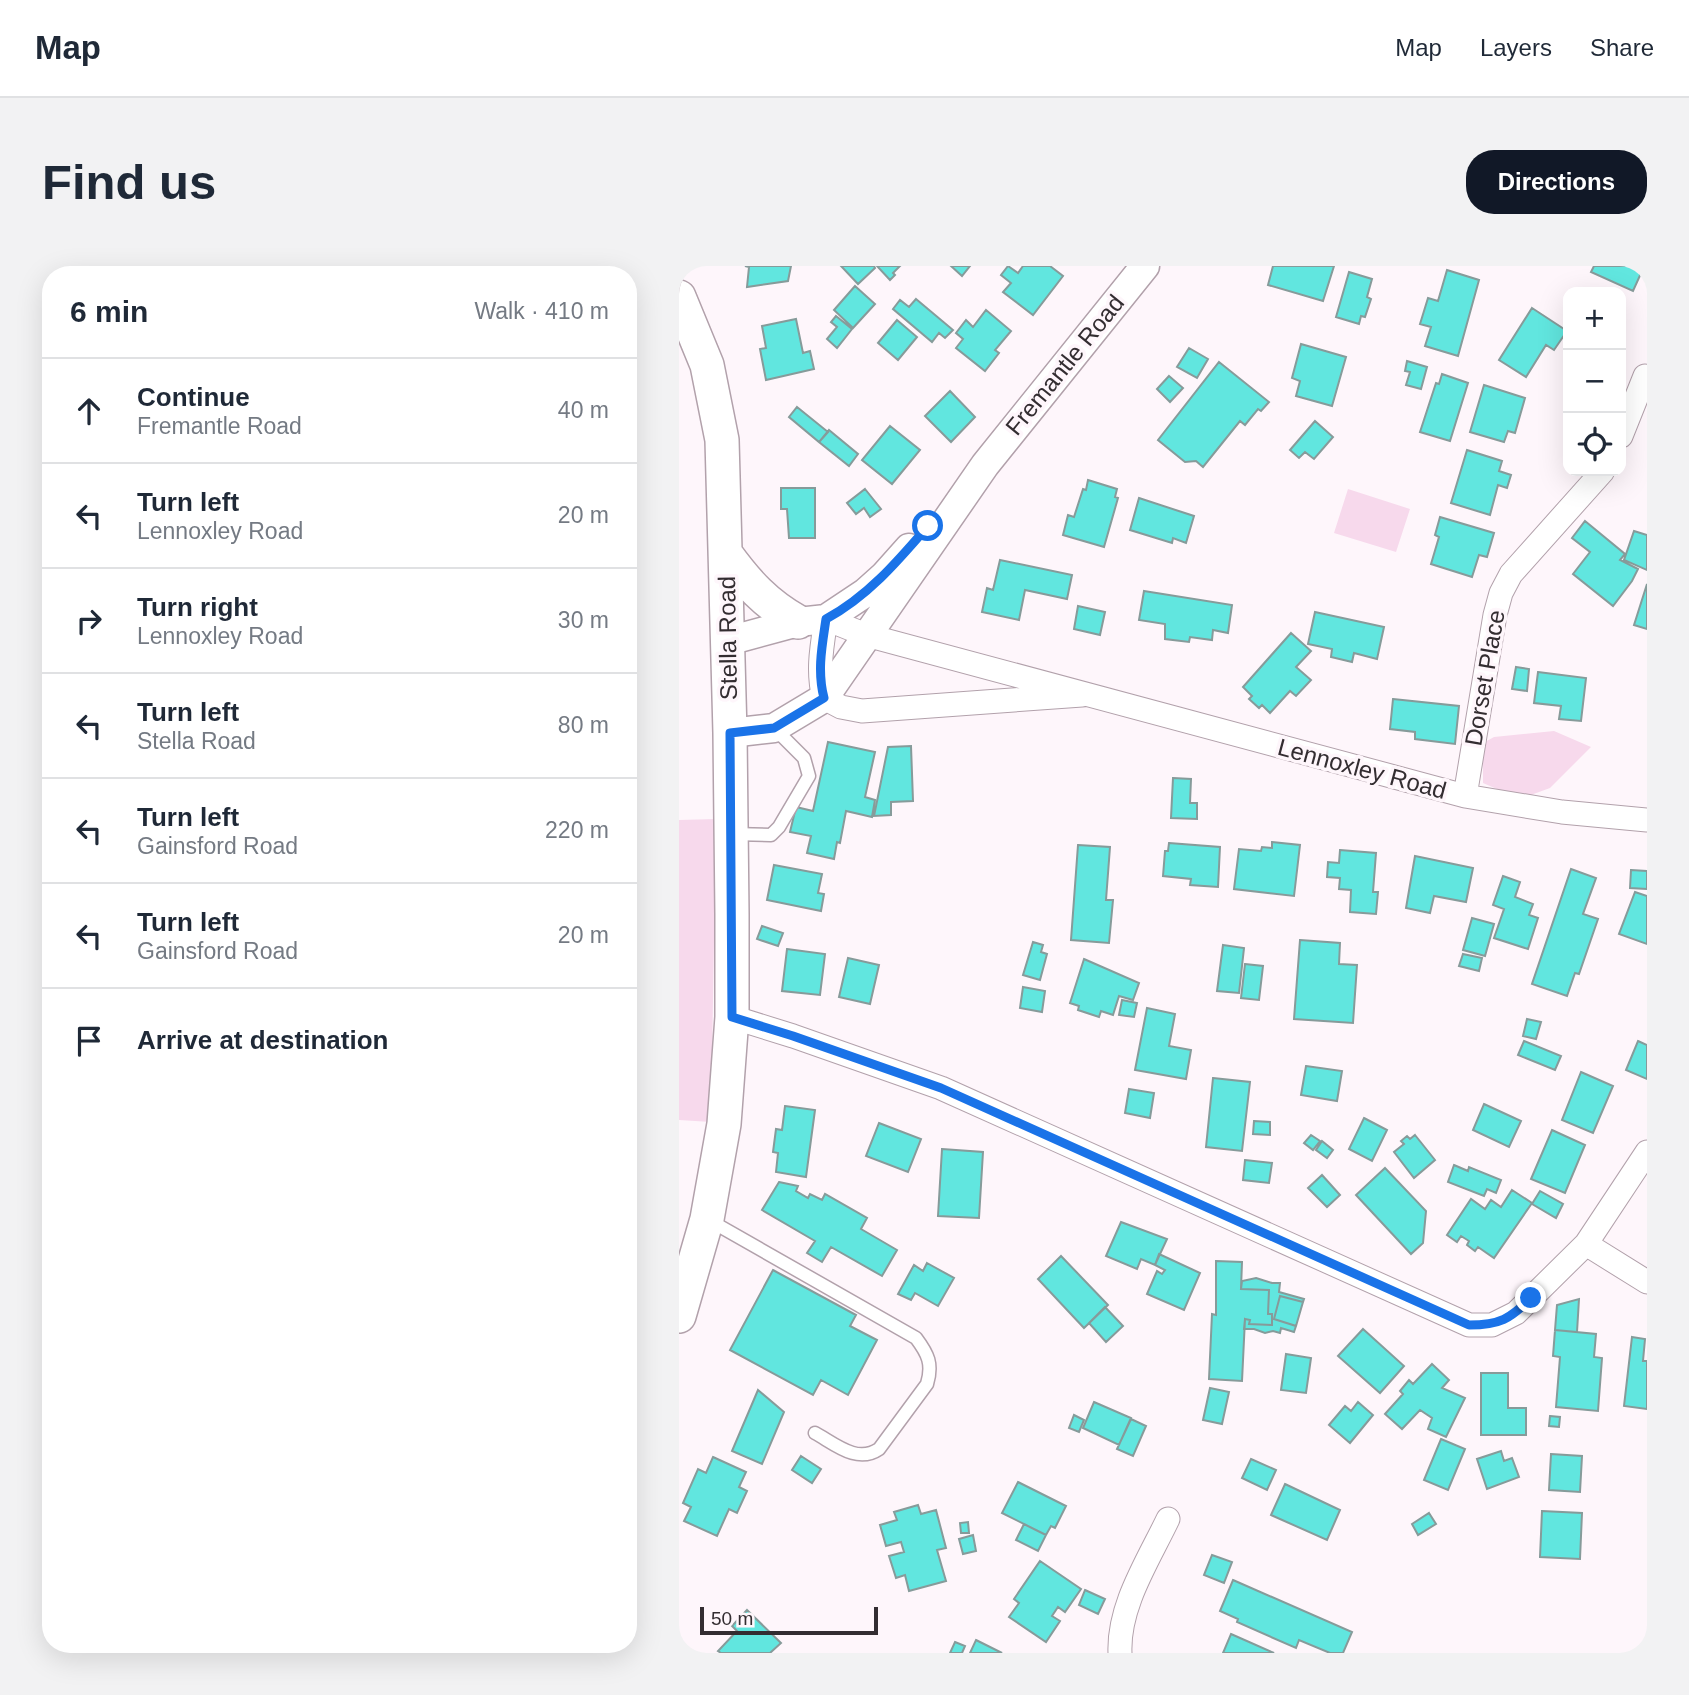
<!DOCTYPE html>
<meta charset="utf-8">
<style>
body{margin:0;font-family:Arial,sans-serif;background:#f2f2f3;color:#1f2937}
.controls{position:absolute;right:21px;top:21px;display:grid;overflow:hidden;border-radius:14px;box-shadow:0 7px 28px #0002}
.controls button{width:63px;height:63px;display:grid;place-items:center;padding:0;border:0;border-bottom:2px solid #e0e1e3;background:#fff;color:#1f2937;font:35px sans-serif}
.scale{position:absolute;left:21px;bottom:18px;width:178px;box-sizing:border-box;padding-left:7px;border:4px solid #332d31;border-top:0;font-size:19px;line-height:24px;white-space:nowrap;color:#332d31;-webkit-text-stroke:5px #fef6fb;paint-order:stroke}
.stop{position:absolute;width:21px;height:21px;margin:-16px;border:5px solid #1a73e8;border-radius:50%;background:#fff}
.stop.end{background:#1a73e8;border-color:#fff;box-shadow:0 2px 7px #0008}
.list{margin:0;padding:0;list-style:none}
h2{display:flex;justify-content:space-between;align-items:center;height:91px;margin:0;padding:0 28px;font-size:30px}
h2 small{font-size:23px;font-weight:400;color:#747a83}
.list li{display:grid;grid-template-columns:46px 1fr auto;gap:21px;align-items:center;box-sizing:border-box;height:105px;padding:0 28px;border-top:2px solid #e0e1e3}
.list b{display:block;font-size:26px;white-space:nowrap}
.list p{margin:0;font-size:23px;white-space:nowrap;color:#747a83}
.list em{font-size:23px;font-style:normal;color:#747a83}
.icon{flex:none;width:38px;height:38px;fill:none;stroke:currentColor;stroke-width:2;stroke-linecap:round;stroke-linejoin:round}
.map{position:relative;flex:none;width:968px;height:1387px;overflow:hidden;border-radius:28px}
header{display:flex;align-items:center;gap:42px;box-sizing:border-box;height:98px;padding:0 35px;background:#fff;border-bottom:2px solid #e0e1e3}
header strong{font-size:33px}
nav{display:flex;gap:38px;margin-inline-start:auto;font-size:24px}
.intro{display:flex;align-items:center;justify-content:space-between;box-sizing:border-box;height:168px;padding:0 42px}
h1{margin:0;font-size:49px}
.button{padding:18px 32px;border-radius:28px;background:#111827;color:#fff;font-size:24px;font-weight:700}
main{display:flex;gap:42px;padding:0 42px}
aside{flex:1;background:#fff;border-radius:28px;box-shadow:0 7px 28px #0002}
.map>svg:first-child{display:block}
.green{fill:#f7d9ec}
.building{fill:#61e6df;stroke:#869b9a;stroke-width:2}
.lines{fill:none;stroke-linecap:round;stroke-linejoin:round}
.service-casing{stroke:#b2a1ab;stroke-width:15}
.minor-casing{stroke:#b2a1ab;stroke-width:25}
.tertiary-casing{stroke:#b2a1ab;stroke-width:31}
.secondary-casing{stroke:#b2a1ab;stroke-width:36}
.service{stroke:#fff;stroke-width:12}
.minor{stroke:#fff;stroke-width:23}
.tertiary{stroke:#fff;stroke-width:28}
.secondary{stroke:#fff;stroke-width:33}
.route{stroke:#1a73e8;stroke-width:9}
.labels{text-anchor:middle;stroke-width:7;stroke-linejoin:round;paint-order:stroke}
.street-label{font-size:24px;fill:#332d31;stroke:#fef6fb}
</style>
<header>
<strong>Map</strong>
<nav><a>Map</a><a>Layers</a><a>Share</a></nav>
</header>
<div class="intro"><h1>Find us</h1><a class="button">Directions</a></div>
<main>
<aside>
<h2>6 min<small>Walk · 410 m</small></h2>
<ul class="list">
<li><svg class="icon" aria-label="ahead" viewBox="0 0 24 24"><path d="M12 20V5M6 11l6-6 6 6"/></svg><div><b>Continue</b><p>Fremantle Road</p></div><em>40 m</em></li>
<li><svg class="icon" aria-label="left" viewBox="0 0 24 24"><path d="M17 20v-9H6M10 6l-5 5 5 5"/></svg><div><b>Turn left</b><p>Lennoxley Road</p></div><em>20 m</em></li>
<li><svg class="icon" aria-label="right" viewBox="0 0 24 24"><path d="M7 20v-9h11M14 6l5 5-5 5"/></svg><div><b>Turn right</b><p>Lennoxley Road</p></div><em>30 m</em></li>
<li><svg class="icon" aria-label="left" viewBox="0 0 24 24"><path d="M17 20v-9H6M10 6l-5 5 5 5"/></svg><div><b>Turn left</b><p>Stella Road</p></div><em>80 m</em></li>
<li><svg class="icon" aria-label="left" viewBox="0 0 24 24"><path d="M17 20v-9H6M10 6l-5 5 5 5"/></svg><div><b>Turn left</b><p>Gainsford Road</p></div><em>220 m</em></li>
<li><svg class="icon" aria-label="left" viewBox="0 0 24 24"><path d="M17 20v-9H6M10 6l-5 5 5 5"/></svg><div><b>Turn left</b><p>Gainsford Road</p></div><em>20 m</em></li>
<li><svg class="icon" aria-label="arrive" viewBox="0 0 24 24"><path d="M6 21V4h12l-3 4 3 4H6"/></svg><div><b>Arrive at destination</b></div></li>
</ul>
</aside>
<div class="map">
<svg width="968" height="1387" viewBox="0 0 968 1387">
<rect width="100%" height="100%" fill="#fef6fb"/>
<!-- green -->
<path class="green" d="M669,223l62,20 -14,43 -62,-19z
M875,465l37,16 -41,41 -30,11 -37,-16v-40l11,-6z
M37,553l-5,303 -32,-2v-300z"/>
<!-- building -->
<path class="building" d="M66,0h46l-3,15 -41,6 2,-20z
M162,0h33l1,2 -17,16z
M198,0h23l-7,7 2,2 -5,5z
M272,0h19l-8,10z
M329,0l10,7 5,-7h27l13,10 -30,39 -30,-23 8,-9 -10,-8z
M594,0h61l-11,35 -55,-16z
M915,0h41l7,5 -9,20 -42,-19z
M768,4l32,10 -21,76 -33,-10 6,-19 -11,-3 8,-26 10,3z
M670,6l23,7 -5,18 4,2 -6,18 -4,-1 -2,8 -23,-7z
M176,20l20,18 -22,24 -19,-18z
M237,33l37,31 -8,8 -6,-5 -7,9 -39,-33 7,-9 9,7z
M853,42l35,23 -13,19 -8,-5 -20,32 -27,-17z
M307,44l25,21 -16,19 4,3 -14,18 -29,-23 7,-9 -7,-6 10,-13 7,7z
M157,50l16,13 -15,19 -10,-9 10,-12 -6,-5z
M117,53l7,34 7,-2 4,18 -48,11 -6,-31 6,-1 -4,-22z
M218,54l20,17 -19,23 -20,-17z
M622,78l45,13 -14,49 -36,-10 4,-15 -8,-3z
M510,82l19,11 -11,19 -20,-11z
M728,95l20,6 -6,22 -15,-4 4,-13 -5,-1z
M540,96l50,40 -8,9 -3,-2 -13,16 -5,-4 -37,46 -7,-6 -11,1 -27,-22z
M763,108l26,9 -18,58 -30,-9 16,-49 3,1z
M490,110l14,12 -13,14 -13,-13z
M805,119l41,13 -10,35 -7,-2 -4,11 -34,-10z
M271,125l25,26 -24,25 -26,-26z
M118,141l31,25 -9,10 -30,-25z
M636,155l18,16 -19,22 -9,-7 -6,6 -9,-8z
M211,160l30,24 -28,34 -30,-24z
M150,164l29,24 -9,12 -30,-24z
M788,184l35,11 -3,10 12,4 -4,13 -9,-3 -8,30 -39,-12z
M409,214l29,9 -2,8 3,1 -14,49 -41,-12 5,-20 6,2 9,-28 3,1z
M102,222h34v50h-26l-2,-29h-6z
M186,223l16,20 -11,8 -6,-9 -8,6 -9,-11z
M460,232l55,18 -8,27 -13,-5 -1,5 -42,-13z
M761,251l54,16 -7,24 -8,-2 -7,22 -41,-13 8,-27 -4,-2z
M906,255l40,33 -5,6 18,9 -6,12 -19,25 -40,-32 17,-22 -18,-14z
M955,265l13,4v35l-23,-10z
M321,294l72,15 -5,24 -42,-9 -6,30 -37,-8 5,-24 6,2z
M968,318v45l-13,-4z
M465,325l88,14 -4,28 -15,-3 -1,10 -22,-3 -1,5 -24,-3v-15l-26,-4z
M399,340l27,6 -5,23 -26,-6z
M636,346l69,15 -7,32 -23,-6 -2,9 -21,-5 1,-8 -24,-5z
M612,367l20,18 -15,16 15,13 -15,16 -6,-5 -20,22 -8,-8 -3,3 -10,-9 3,-3 -9,-9z
M837,401l13,2 -2,22 -15,-2z
M859,406l48,6 -5,43 -22,-2 2,-13 -27,-3z
M714,433l66,7 -4,38 -40,-5v-7l-25,-3z
M149,476l47,10 -10,45 10,3 -3,17 -26,-6 -6,32 -3,-1 -3,17 -27,-6 4,-17 -21,-4 6,-25 17,4z
M232,480l2,55 -22,1v13l-17,1 14,-69z
M494,512l18,1 -1,24h7v16l-26,-1z
M593,576l28,3 -6,51 -60,-7 5,-40 22,2 1,-4 10,1z
M490,577l51,4 -2,40 -28,-2 1,-6 -28,-3 2,-25h3z
M399,579l32,2 -4,53h7l-4,43 -38,-3z
M661,584l36,3 -3,39h5l-2,22 -26,-2 1,-22 -12,-1 1,-11 -13,-1 1,-15 11,1z
M736,590l58,12 -7,34 -32,-6 -4,17 -24,-5z
M95,599l48,9 -4,19 6,1 -3,17 -54,-11z
M892,603l25,9 -13,36 15,5 -19,55 -4,-1 -8,23 -35,-12z
M952,604l16,1v18l-17,-1z
M824,610l17,6 -5,15 18,7 -4,11 9,3 -10,31 -34,-11 10,-29 -11,-4z
M956,626l12,4v48l-28,-10z
M793,652l22,6 -9,32 -22,-6z
M83,660l21,7 -5,13 -21,-7z
M621,674l40,3 -1,21 18,1 -4,58 -59,-4z
M354,676l10,3 -2,7 6,2 -7,26 -17,-5z
M544,679l21,3 -5,45 -22,-2z
M108,683l38,5 -5,41 -38,-4z
M784,688l19,4 -3,13 -20,-5z
M169,692l31,7 -9,39 -31,-7z
M405,693l55,24 -6,17 -14,-4 -6,19 -12,-4 -2,6 -21,-7 1,-4 -9,-3z
M566,698l18,2 -4,34 -18,-2z
M344,721l22,4 -3,21 -22,-4z
M443,734l15,3 -3,14 -15,-2z
M468,742l28,6 -6,32 22,4 -5,29 -51,-9z
M848,753l14,3 -5,17 -13,-3z
M845,775l37,15 -6,14 -37,-15z
M959,775l9,4v34l-21,-9z
M627,800l36,5 -5,30 -36,-6z
M902,806l32,14 -20,47 -31,-13z
M534,812l37,4 -8,69 -36,-4z
M450,823l25,4 -4,25 -25,-5z
M805,838l37,17 -12,26 -36,-17z
M106,840l30,4 -9,67 -30,-5 2,-19 -5,-1 3,-23 6,1z
M685,852l23,12 -15,31 -23,-12z
M575,855l16,1v13l-17,-1z
M200,857l42,16 -13,33 -42,-16z
M873,864l33,15 -20,48 -34,-14z
M632,869l9,6 -7,9 -9,-7z
M736,869l20,25 -21,18 -20,-26 10,-8 -3,-3 6,-5 3,3z
M643,875l11,9 -6,8 -11,-8z
M263,883l41,3 -4,66 -41,-2z
M566,894l27,3 -3,20 -26,-3z
M775,899l14,6 1,-4 32,13 -5,13 -9,-4 -3,7 -36,-14z
M706,902l41,43 -3,32 -12,11 -55,-59z
M643,909l18,20 -13,12 -19,-19z
M100,916l19,4 -2,5 12,7 2,-4 12,6 3,-6 42,24 -6,11 36,21 -15,26 -51,-29 -9,15 -15,-9 8,-12 -53,-31z
M833,924l20,13 -38,55 -16,-11 -3,4 -8,-6 2,-4 -8,-5 -4,6 -10,-7 24,-36 14,10 6,-9 10,7z
M861,925l23,13 -7,14 -24,-14z
M442,956l46,17 -12,26 -14,-6 -4,10 -31,-13z
M480,988l41,19 -16,37 -37,-16 10,-23 5,3 3,-4 -10,-5z
M382,990l47,49 -24,23 -46,-49z
M537,995l26,1 -1,27 28,1 -1,24h4v11l-23,-1 1,-4 -5,-1 -3,62 -33,-2 3,-65 4,1z
M248,997l27,15 -16,28 -23,-13 -4,7 -13,-6 16,-29 9,6z
M94,1004l83,45 -6,11 27,14 -29,55 -27,-15 -8,15 -83,-45z
M577,1012l16,5h8l-1,9 25,7 -1,3 -23,-6 -6,23 22,7 -2,6 -13,-4 -1,5 -7,-2 -8,2 -11,-4h-10l1,-10 5,1 -1,4 23,1v-11h-4l1,-24 -28,-1 1,-8z
M601,1030l23,6 -7,24 -22,-7z
M900,1033l-2,33 -22,-2 2,-25z
M426,1041l18,19 -17,16 -17,-19z
M684,1063l41,37 -24,27 -42,-37z
M876,1064l41,4 -2,23 8,1 -4,53 -42,-4 4,-50 -7,-1z
M953,1071l13,2 -2,22h4v48l-23,-3z
M607,1088l25,4 -5,35 -25,-3z
M753,1098l17,16 -7,8 23,10 -19,39 -18,-8 4,-11 -12,-8 -18,19 -17,-15 18,-20 -3,-3 9,-11 4,4z
M802,1107h27v35h18v27h-45z
M531,1122l19,4 -7,32 -19,-4z
M79,1124l26,22 -22,52 -30,-13z
M415,1136l37,16 -12,27 -36,-17z
M679,1136l15,13 -23,28 -21,-18 16,-19 6,5z
M395,1149l10,5 -5,12 -10,-4z
M871,1150l10,1 -1,10 -10,-1z
M452,1153l15,7 -13,30 -16,-7z
M762,1173l24,10 -17,41 -24,-10z
M822,1185l3,10 8,-3 7,19 -32,12 -10,-30z
M872,1188l31,2 -2,36 -31,-2z
M122,1190l20,13 -9,14 -20,-13z
M34,1191l33,15 -7,15 8,4 -10,22 -8,-4 -12,27 -33,-15 7,-14 -8,-4 15,-34 8,4z
M572,1193l25,11 -9,20 -25,-12z
M339,1216l48,24 -11,22 -4,-2 -5,9 -44,-22z
M606,1218l55,26 -13,30 -56,-25z
M239,1239l3,9 15,-4 10,38 -9,2 9,31 -37,10 -4,-16 -9,3 -7,-22 15,-4 -3,-10 -15,4 -6,-21 17,-5 -3,-8z
M863,1245l40,2 -2,46 -40,-2z
M750,1247l7,11 -18,11 -6,-11z
M289,1256l1,11h-8l-1,-10z
M345,1258l22,11 -8,16 -22,-11z
M294,1269l3,16 -13,3 -4,-15z
M533,1289l20,7 -8,21 -20,-8z
M361,1295l41,28 -16,23 -7,-5 -6,9 8,5 -14,21 -37,-25 10,-14 -5,-4z
M554,1314l119,52 -9,21h-13l-31,-13 -3,8 -59,-26 1,-3 -18,-8z
M406,1324l20,9 -7,15 -19,-9z
M68,1344l34,33 -11,10h-49l-3,-2 19,-20 -5,-5z
M552,1368l43,19h-51z
M297,1374l26,13h-32z
M276,1376l10,4 -3,7h-12z"/>
<g class="lines">
<!-- service casing -->
<g class="service-casing">
<path id="service" d="M53,568l39,1 8,-8 30,-51 -5,-18 -30,-30
M28,953l209,119c12,16 17,26 11,46l-48,65c-22,15 -44,-5 -64,-16"/>
</g>
<!-- minor casing -->
<g class="minor-casing">
<path id="minor" d="M942,170l24,-60
M403,429l-220,16 -21,-4 -17,-9c-7,-27 -2,-52 2,-79l40,16 599,161 97,16 85,8
M786,530l30,-181 6,-22 10,-19 92,-103
M53,751l61,19 148,52 528,237h23l24,-12 70,-69 61,-92
M907,978l61,38
M441,1387c-2,-47 28,-92 48,-134"/>
</g>
<!-- tertiary casing -->
<g class="tertiary-casing">
<path id="tertiary" d="M49,375l70,-19 28,-3 39,-26 19,-17 25,-28
M51,467l44,-5 50,-30 161,-233 160,-199"/>
</g>
<!-- secondary casing -->
<g class="secondary-casing">
<path id="secondary" d="M0,31l28,68 15,75 8,293 2,181v103l-8,107 -17,95 -28,97
M47,288c21,29 40,50 72,68"/>
</g>
<!-- service -->
<use href="#service" class="service"/>
<!-- minor -->
<use href="#minor" class="minor"/>
<!-- tertiary -->
<use href="#tertiary" class="tertiary"/>
<!-- secondary -->
<use href="#secondary" class="secondary"/>
</g>
<g class="lines">
<!-- route -->
<path class="route" d="M249,260c-31,36 -60,70 -102,93 -4,27 -9,52 -2,79l-50,30 -44,5 2,284 61,19 148,52 528,237c31,0 41,-6 62,-27"/>
</g>
<g class="labels">
<!-- street labels -->
<g class="street-label">
<text transform="translate(386 99) rotate(-51)" y="8">Fremantle Road</text>
<text transform="translate(49 372) rotate(-91)" y="8">Stella Road</text>
<text transform="translate(806 412) rotate(-80)" y="8">Dorset Place</text>
<text transform="translate(683 503) rotate(15)" y="8">Lennoxley Road</text>
</g>
</g>
</svg>
<div class="controls">
<button>+</button>
<button>−</button>
<button><svg class="icon" aria-label="locate" viewBox="0 0 24 24"><circle cx="12" cy="12" r="6"/><path d="M12 2v4M12 18v4M2 12h4M18 12h4"/></svg></button>
</div>
<div class="scale">50 m</div>
<div class="stop" style="left:249px;top:260px"></div>
<div class="stop end" style="left:852px;top:1032px"></div>
</div>
</main>
